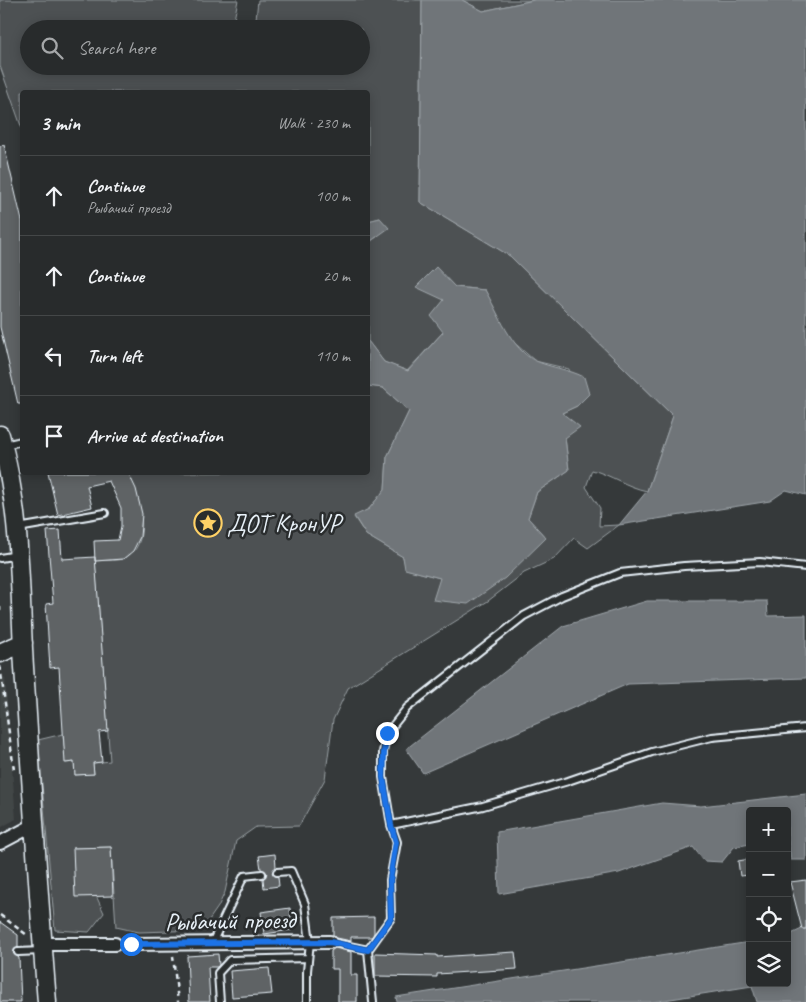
<!DOCTYPE html>
<meta charset="utf-8">
<style>
body{margin:0;font-family:Caveat,sans-serif;background:#343738;color:#f1f3f6}
.controls{position:absolute;right:15px;bottom:15px;display:grid;overflow:hidden;border-radius:5px;box-shadow:0 2px 12px #0003}
.controls button{width:45px;height:45px;display:grid;place-items:center;padding:0;border:0;border-bottom:1px solid #444748;background:#282b2c;color:#f1f3f6;font:25px sans-serif}
.stop{position:absolute;width:15px;height:15px;margin:-11px;border:4px solid #1a73e8;border-radius:50%;background:#fff}
.stop.end{background:#1a73e8;border-color:#fff;box-shadow:0 1px 5px #0008}
.list{margin:0;padding:0;list-style:none}
h2{display:flex;justify-content:space-between;align-items:center;height:65px;margin:0;padding:0 20px;font-size:21px}
h2 small{font-size:16px;font-weight:400;color:#a5a7a9}
.list li{display:grid;grid-template-columns:32px 1fr auto;gap:15px;align-items:center;box-sizing:border-box;height:80px;padding:0 20px;border-top:1px solid #444748}
.list b{display:block;font-size:19px;white-space:nowrap}
.list p{margin:0;font-size:16px;white-space:nowrap;color:#a5a7a9}
.list em{font-size:16px;font-style:normal;color:#a5a7a9}
.icon{flex:none;width:28px;height:28px;fill:none;stroke:currentColor;stroke-width:2;stroke-linecap:round;stroke-linejoin:round}
.map{position:relative;flex:none;width:806px;height:1002px;overflow:hidden}
.search{position:absolute;background:#282b2c;box-shadow:0 2px 12px #0003;left:20px;top:20px;width:350px;height:55px;display:flex;align-items:center;gap:12px;box-sizing:border-box;padding:0 18px;border-radius:28px;color:#a5a7a9;font-size:19px}
.panel{position:absolute;background:#282b2c;box-shadow:0 2px 12px #0003;left:20px;top:90px;width:350px;height:385px;border-radius:5px}
.map>svg:first-child{display:block}
.built{fill:#424647}
.green{fill:#4d5152;stroke:#9aa1a5}
.water{fill:#707579;stroke:#a0a7ac}
.building{fill:#5f6365;stroke:#e8f1f8}
.lines{fill:none;stroke-linecap:round;stroke-linejoin:round}
.lane-casing{stroke:#e8f1f8;stroke-width:10}
.street-casing{stroke:#e8f1f8;stroke-width:16}
.secondary-casing{stroke:#e8f1f8;stroke-width:21}
.path{stroke:#e8f1f8;stroke-width:2.5;stroke-dasharray:5 4;stroke-linecap:butt}
.lane{stroke:#2a2d2e;stroke-width:6}
.street{stroke:#2a2d2e;stroke-width:12}
.secondary{stroke:#2a2d2e;stroke-width:18}
.route{stroke:#1a73e8;stroke-width:6}
.labels{text-anchor:middle;stroke-width:5;stroke-linejoin:round;paint-order:stroke}
.poi-label{font-size:25px;fill:#e8f1f8;stroke:#2a2d2e;text-anchor:start}
.street-label{font-size:25px;fill:#e8f1f8;stroke:#2a2d2e}
</style>
<div class="map">
<svg width="806" height="1002" viewBox="0 0 806 1002">
<rect width="100%" height="100%" fill="#35393a"/>
<filter id="ink" filterUnits="userSpaceOnUse"><feTurbulence type="fractalNoise" baseFrequency=".02" numOctaves="2"/><feDisplacementMap in="SourceGraphic" scale="10" xChannelSelector="R" yChannelSelector="G"/><feConvolveMatrix kernelMatrix="1 2 1 2 8 2 1 2 1" color-interpolation-filters="sRGB"/></filter>
<g filter="url(#ink)">
<!-- built -->
<path class="built" d="M5,677l11,142 -16,9v-148z"/>
<!-- green -->
<path class="green" d="M0,0h238l-6,29h-203v37h332v-37h-106l3,-29h164l-2,202 90,54 163,160 -26,75c-20,-4 -36,-16 -55,-21l-6,17 14,21 -1,18 20,-1 -31,23 -14,-10 -20,21 -30,14 -36,28 -140,87 -15,32 -8,59 -26,47 -43,1 -20,14 -11,51 -7,15 -16,23 -63,2 -23,-5 -5,-80 -37,1 30,65 -15,19 -34,-2 -17,-190 25,-6 3,29 8,-1 1,13 19,-1 -1,-11 17,-2 -15,-200c8,-1 20,0 27,-2 33,-11 17,-66 6,-86l240,-1v-86l15,2 26,23 -22,46 -2,32 -16,20 -15,8 12,18 37,22 3,12 34,9 105,-41 -17,-19 9,-26 32,-22 -7,-57 15,-7 -8,-37 -34,-8 -26,-23 -24,-48 -30,-3 -19,-19 8,33 -1,31 -36,39 -23,-9 -16,-21v-98l9,-6 3,-19 -12,3v-129h-346v37l-22,-63z
M462,0h72l-51,11z"/>
<!-- water -->
<path class="water" d="M422,0h40l21,11 51,-11h272v495l-20,-5 -16,11 -151,24 28,-34 26,-75 -163,-160 -90,-54z
M380,218l9,10 -21,15v-22z
M436,267l19,20 30,3c13,22 26,60 51,71 16,7 32,8 48,16l5,17 -12,12 -15,7 18,14 -15,11 4,32 -32,22 -9,26 18,20 -41,40 -37,26 -35,-4 7,-22 -35,-9 -2,-12 -37,-22 -12,-19 15,-7 16,-20 2,-32 22,-46 -26,-23 -15,-2v-45l16,21 24,9 35,-39 -12,-16 13,-16 -28,-13z
M647,601h120l1,15 38,-1v63l-178,6 -205,89 -17,-24 157,-123z
M806,794v66h-15l-4,-24v-25h-37v33l-16,3 -12,15 -18,-1 -11,-14 -74,26 -120,21 -2,-62 165,-29 39,3z
M806,927v75h-49l-5,-16 -100,16h-255l-1,-5 354,-55v41h37v-47z"/>
<!-- building -->
<path class="building" d="M4,145l18,76v183h-4l-18,-77v-181z
M48,472h80l8,17 6,25 -2,23 -7,14 -10,8 -28,2 -1,-20 24,-1 3,-14v-18l-12,-27 -22,5 5,21 -34,8z
M60,530l2,29 33,-2 13,174 -9,1 3,30 -9,1 1,11 -19,1 -1,-13 -9,1 -6,-96 -9,1 -4,-64 7,-1 -6,-72z
M111,847l2,49 -38,1 -2,-49z
M275,854l1,13 -4,6 6,4 1,9 -15,2 -1,-9 4,-6 -6,-4 -2,-13z
M750,859v16l-10,1 -2,-15z
M806,880v49h-4l-12,-47z
M290,908l2,22 -28,4 -3,-22z
M374,917v16l-2,4h-21v4l-14,-3 -4,-3v-17z
M0,922l18,13v12l-5,6 6,5 2,44h-21z
M335,948l16,4v23h6v27h-19v-33h-7v-18z
M515,952l2,17 -80,5v3l-62,-1v-23l62,2v2z
M218,954l1,11 -2,2h-9l2,35h-21l-2,-46z
M269,968l3,26 -40,3 -2,-26z"/>
<g class="lines">
<!-- lane casing -->
<g class="lane-casing">
<path id="lane" d="M4,445l18,-4
M18,528l87,-15
M0,558l18,-3
M806,567l-46,-5 -76,4 -64,7 -58,23 -38,20 -117,92 -20,25 -4,19v25l8,48 92,-19 85,-25 84,-29 60,-15 94,-9
M277,872l14,-1 14,33 5,38 -3,29v31
M330,942l38,8
M212,943l32,-67 18,-2
M18,952l24,-1
M220,1002l-2,-29 12,-13 78,-2
M373,1002l-5,-52 23,-32 -1,-38 7,-38 -6,-17"/>
</g>
<!-- street casing -->
<g class="street-casing">
<path id="street" d="M0,843l34,-18
M42,944h73
M131,944l199,-2"/>
</g>
<!-- secondary casing -->
<g class="secondary-casing">
<path id="secondary" d="M0,435c22,80 19,150 24,232 7,112 14,223 23,335
M0,653l23,-10"/>
</g>
<!-- path -->
<path class="path" d="M0,606v6
M0,666l14,104
M0,915l27,20
M173,956l5,46"/>
<!-- lane -->
<use href="#lane" class="lane"/>
<!-- street -->
<use href="#street" class="street"/>
<!-- secondary -->
<use href="#secondary" class="secondary"/>
</g>
</g>
<g class="lines" filter="url(#ink)">
<!-- route -->
<path class="route" d="M131,944l199,-2 38,8 23,-32 -1,-38 6,-38 -5,-17 -8,-48 1,-25 3,-19"/>
</g>
<!-- icons -->
<defs>
<g id="sight-ring" transform="scale(1.4375)"><circle r="9.5" fill="#2a2d2e" stroke="#ffd166" stroke-width="1.5"/><path d="M0-6L1.8-2.2L6-1.7L2.9 1.2L3.7 5.4L0 3.3L-3.7 5.4L-2.9 1.2L-6-1.7L-1.8-2.2Z" fill="#ffd166"/></g>
</defs>
<g fill-rule="evenodd">
<use href="#sight-ring" x="208" y="523"/>
</g>
<g class="labels">
<!-- poi labels -->
<g class="poi-label">
<text x="227" y="532">ДОТ КронУР</text>
</g>
<!-- street labels -->
<g class="street-label">
<text transform="translate(230 920) rotate(-1)" y="9">Рыбачий проезд</text>
</g>
</g>
</svg>
<div class="controls">
<button>+</button>
<button>−</button>
<button><svg class="icon" aria-label="locate" viewBox="0 0 24 24"><circle cx="12" cy="12" r="6"/><path d="M12 2v4M12 18v4M2 12h4M18 12h4"/></svg></button>
<button><svg class="icon" aria-label="layers" viewBox="0 0 24 24"><path d="M12 4l9 5-9 5-9-5zM3 14l9 5 9-5"/></svg></button>
</div>
<div class="stop" style="left:131px;top:944px"></div>
<div class="stop end" style="left:387px;top:733px"></div>
<div class="search"><svg class="icon" aria-label="search" viewBox="0 0 24 24"><circle cx="10" cy="10" r="6"/><path d="M15 15l6 6"/></svg>Search here</div>
<section class="panel">
<h2>3 min<small>Walk · 230 m</small></h2>
<ul class="list">
<li><svg class="icon" aria-label="ahead" viewBox="0 0 24 24"><path d="M12 20V5M6 11l6-6 6 6"/></svg><div><b>Continue</b><p>Рыбачий проезд</p></div><em>100 m</em></li>
<li><svg class="icon" aria-label="ahead" viewBox="0 0 24 24"><path d="M12 20V5M6 11l6-6 6 6"/></svg><div><b>Continue</b></div><em>20 m</em></li>
<li><svg class="icon" aria-label="left" viewBox="0 0 24 24"><path d="M17 20v-9H6M10 6l-5 5 5 5"/></svg><div><b>Turn left</b></div><em>110 m</em></li>
<li><svg class="icon" aria-label="arrive" viewBox="0 0 24 24"><path d="M6 21V4h12l-3 4 3 4H6"/></svg><div><b>Arrive at destination</b></div></li>
</ul>
</section>
</div>
